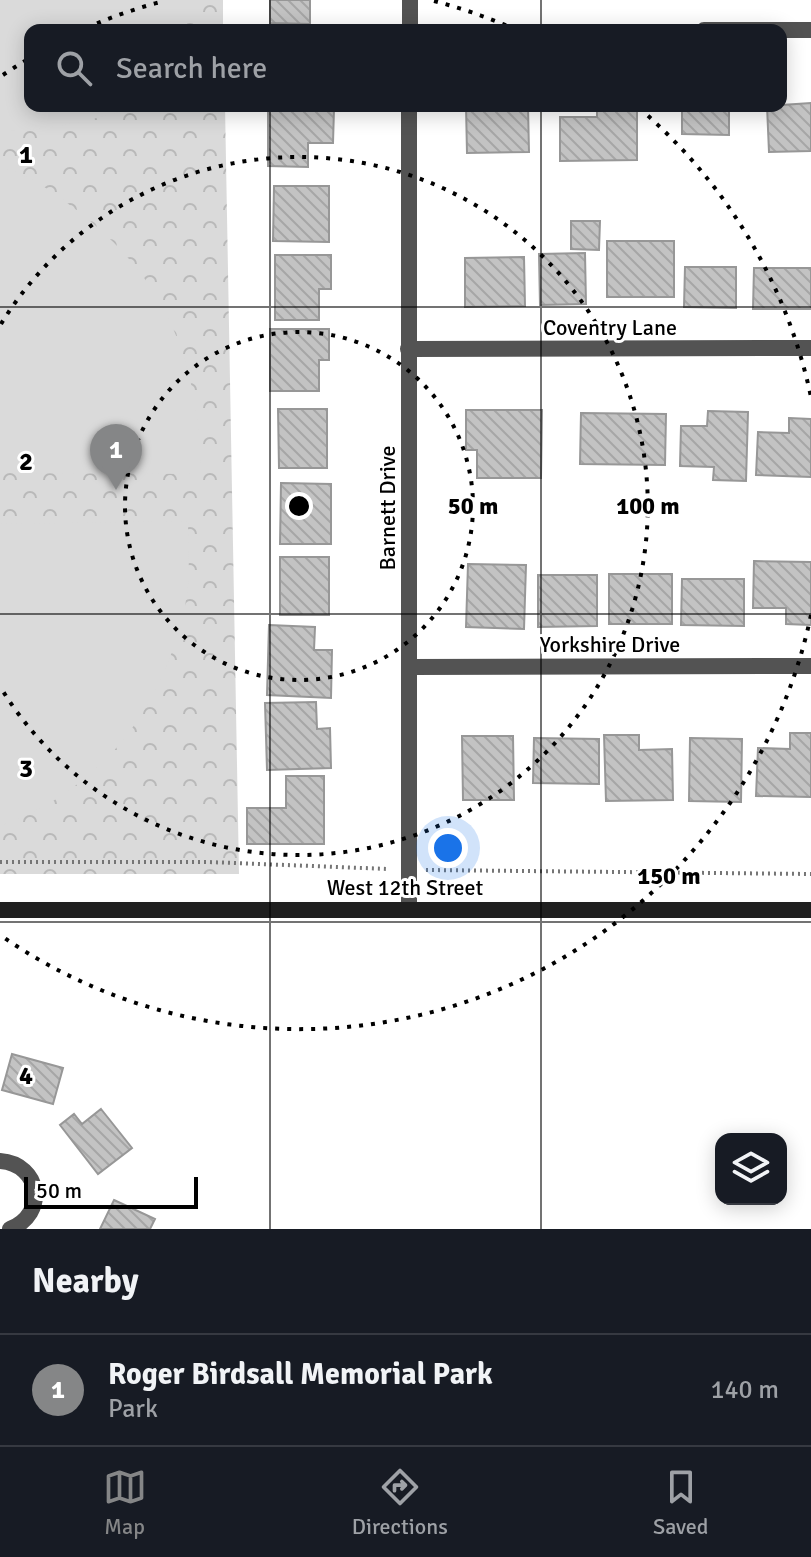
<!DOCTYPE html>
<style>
body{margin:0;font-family:Signika,sans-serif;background:#20242c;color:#f1f3f6}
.controls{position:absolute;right:24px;bottom:24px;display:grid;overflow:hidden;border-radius:16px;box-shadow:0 4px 20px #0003}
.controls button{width:72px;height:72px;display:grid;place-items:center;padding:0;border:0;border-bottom:2px solid #363941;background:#171b24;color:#f1f3f6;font:40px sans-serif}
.scale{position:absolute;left:24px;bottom:20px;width:174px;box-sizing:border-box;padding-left:8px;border:4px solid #000;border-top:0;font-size:22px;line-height:28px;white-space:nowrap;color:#000;-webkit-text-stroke:6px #fff;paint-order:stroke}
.you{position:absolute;left:448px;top:848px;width:28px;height:28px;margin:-20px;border:6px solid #fff;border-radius:50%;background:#1a73e8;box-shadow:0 0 0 12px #1a73e833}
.badge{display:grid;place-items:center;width:52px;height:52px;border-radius:50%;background:#858687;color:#fff;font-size:26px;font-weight:700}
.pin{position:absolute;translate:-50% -66px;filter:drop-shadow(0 2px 4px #0008)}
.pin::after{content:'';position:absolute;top:42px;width:28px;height:24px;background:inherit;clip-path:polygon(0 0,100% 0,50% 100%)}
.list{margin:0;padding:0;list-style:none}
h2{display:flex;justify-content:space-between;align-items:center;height:104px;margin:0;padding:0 32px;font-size:34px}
h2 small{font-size:26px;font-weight:400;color:#9ea1a6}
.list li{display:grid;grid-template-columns:52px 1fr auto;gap:24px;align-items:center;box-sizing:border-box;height:112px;padding:0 32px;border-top:2px solid #363941}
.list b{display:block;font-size:30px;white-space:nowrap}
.list p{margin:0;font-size:26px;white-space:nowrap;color:#9ea1a6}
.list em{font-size:26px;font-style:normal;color:#9ea1a6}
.icon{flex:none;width:44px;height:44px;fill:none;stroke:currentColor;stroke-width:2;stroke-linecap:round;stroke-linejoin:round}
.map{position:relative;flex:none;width:811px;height:1229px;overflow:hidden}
.search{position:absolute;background:#171b24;box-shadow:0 4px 20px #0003;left:24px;right:24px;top:24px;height:88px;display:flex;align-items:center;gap:20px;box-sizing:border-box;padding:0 28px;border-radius:16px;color:#9ea1a6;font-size:30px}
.sheet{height:216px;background:#171b24}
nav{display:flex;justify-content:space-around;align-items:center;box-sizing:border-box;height:112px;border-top:2px solid #363941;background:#171b24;font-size:22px;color:#9ea1a6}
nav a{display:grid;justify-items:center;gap:4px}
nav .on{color:#858687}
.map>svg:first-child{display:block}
.forest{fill:url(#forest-crowns)}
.pitch{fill:#dadada}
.building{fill:url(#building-back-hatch);stroke:#979797;stroke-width:2}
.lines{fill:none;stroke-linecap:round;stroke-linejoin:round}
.path{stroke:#757575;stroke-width:4;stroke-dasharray:2 4;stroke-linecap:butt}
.minor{stroke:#535353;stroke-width:16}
.secondary{stroke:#202020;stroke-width:16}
.grid{fill:none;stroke:#000;stroke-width:2;stroke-opacity:0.55}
.ring{fill:none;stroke:#000;stroke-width:4;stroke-dasharray:4 8}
.labels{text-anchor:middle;stroke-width:6;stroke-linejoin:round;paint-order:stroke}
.street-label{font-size:22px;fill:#000;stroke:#fff}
.grid-label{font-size:26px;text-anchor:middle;font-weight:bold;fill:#000;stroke:#fff;stroke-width:6;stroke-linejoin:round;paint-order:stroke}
.centre{fill:#000;stroke:#fff;stroke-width:4}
.ring-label{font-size:24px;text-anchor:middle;font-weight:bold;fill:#000;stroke:#fff;stroke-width:6;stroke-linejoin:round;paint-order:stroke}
</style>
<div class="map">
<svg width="811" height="1229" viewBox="0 0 811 1229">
<defs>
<pattern id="forest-crowns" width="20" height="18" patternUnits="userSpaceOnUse" patternTransform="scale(2)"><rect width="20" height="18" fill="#dadada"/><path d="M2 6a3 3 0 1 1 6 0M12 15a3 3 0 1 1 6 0" fill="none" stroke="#b9b9b9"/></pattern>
<pattern id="building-back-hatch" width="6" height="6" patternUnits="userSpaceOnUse" patternTransform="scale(2)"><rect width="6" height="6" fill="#c3c3c3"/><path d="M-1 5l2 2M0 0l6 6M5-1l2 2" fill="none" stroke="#a6a6a6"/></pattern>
</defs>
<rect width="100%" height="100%" fill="#fff"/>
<!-- forest -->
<path class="forest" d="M0,0h223v30h-193v76h195l14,768h-239z"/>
<!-- pitch -->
<path class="pitch" d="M0,0h186l1,30h-157v76h109c-46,14 -90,25 -139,25z
M0,167c29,7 56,27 79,45 89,69 120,151 122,262l-201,-1z
M188,521c0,27 3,58 -3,85 -22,103 -84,184 -185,220v-302z"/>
<!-- building -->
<path class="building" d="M270,0h40v24l-40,-1z
M811,103v48l-42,1 -2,-46z
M466,106h62l1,46 -62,1z
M597,106h40v54l-77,1v-44h37z
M682,106h47v29l-47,-1z
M268,108l66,1 -1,34h-25v24l-40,-1z
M274,186h55v56l-56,-1z
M571,221h29l-1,29 -28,-1z
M607,241h67v56h-67z
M585,253l1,51 -46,1 -1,-51z
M275,255h56v34h-12v31h-44z
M524,257l1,49 -60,1v-49z
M685,267h51v41l-52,-1z
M754,268h57v41h-58z
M270,329h59v31h-10v31h-49z
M278,409h49v59h-48z
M466,410h76l-1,68h-64v-28h-11z
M708,411l40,1 -2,69 -33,-1 1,-13 -34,-1 1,-40h26z
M581,413l85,1 -1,51 -85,-1z
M789,418l22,1v58l-55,-2 2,-43 31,1z
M281,483l50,1v60h-51z
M280,557h49v58h-49z
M754,561l57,1v63l-25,-1v-16h-33z
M468,564l58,1 -2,64 -58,-2z
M609,574h63v50h-63z
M538,575h59v51l-59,1z
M682,579h62v47l-63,-1z
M269,625l46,2 -1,23h18l-1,48 -64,-3z
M316,702l1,27 13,-1 1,40 -64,2 -2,-67z
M790,733h21v64l-55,-1 2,-48 32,1z
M604,735h35v15l33,-1 1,51 -67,1z
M462,736h51l1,64h-51z
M534,738l65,1v45l-66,-1z
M690,738l52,1 -1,63 -52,-1z
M286,776h38v68h-77v-36h39z
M12,1054l51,14 -10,36 -51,-14z
M101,1109l31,39 -34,26 -38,-49 14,-11 8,10z
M114,1200l41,19 -5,10h-50z"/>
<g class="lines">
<!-- path -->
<path class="path" d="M0,862h208l181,7
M426,870l385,4"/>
<!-- minor -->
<path class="minor" d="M410,30v-30
M704,30h107
M408,349l403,-1
M410,667l401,-1
M409,909v-803
M0,1161c41,3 48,53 10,68"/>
<!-- secondary -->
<path class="secondary" d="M0,910h811"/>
</g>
<!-- grid -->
<path class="grid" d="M270,0v30M541,0v30M270,106v1123M541,106v1123M0,307h811M0,614h811M0,922h811"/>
<!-- distance rings -->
<g class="ring">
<circle cx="299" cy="506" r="174"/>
<path d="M1 324A349 349 0 1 1 1 688"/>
<path d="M811 615A523 523 0 0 1 3 937M3 75A523 523 0 0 1 30 58M86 28A523 523 0 0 1 164 1M434 1A523 523 0 0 1 512 28M639 108A523 523 0 0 1 811 397"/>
</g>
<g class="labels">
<!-- street labels -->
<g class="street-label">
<text x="610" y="335">Coventry Lane</text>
<text transform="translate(387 508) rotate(-90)" y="8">Barnett Drive</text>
<text x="610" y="652">Yorkshire Drive</text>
<text x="405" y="895">West 12th Street</text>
</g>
</g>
<g class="grid-label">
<text x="26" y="163">1</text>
<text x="26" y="470">2</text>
<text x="26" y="777">3</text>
<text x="26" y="1084">4</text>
</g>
<circle cx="299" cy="506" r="12" class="centre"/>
<g class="ring-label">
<text x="473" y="514">50 m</text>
<text x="648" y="514">100 m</text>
<text x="669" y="884">150 m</text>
</g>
</svg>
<div class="controls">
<button><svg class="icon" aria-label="layers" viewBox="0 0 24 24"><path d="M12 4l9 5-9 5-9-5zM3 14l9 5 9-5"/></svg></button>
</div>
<div class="scale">50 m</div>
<div class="you"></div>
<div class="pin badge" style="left:116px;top:490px">1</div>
<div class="search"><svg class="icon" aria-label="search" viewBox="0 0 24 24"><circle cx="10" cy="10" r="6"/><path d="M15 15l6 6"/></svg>Search here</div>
</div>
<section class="sheet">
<h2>Nearby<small></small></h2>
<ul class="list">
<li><span class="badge">1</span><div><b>Roger Birdsall Memorial Park</b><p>Park</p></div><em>140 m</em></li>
</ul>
</section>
<nav>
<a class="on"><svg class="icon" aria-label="map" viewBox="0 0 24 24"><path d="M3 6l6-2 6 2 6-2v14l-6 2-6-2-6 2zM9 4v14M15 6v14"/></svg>Map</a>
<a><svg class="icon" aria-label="directions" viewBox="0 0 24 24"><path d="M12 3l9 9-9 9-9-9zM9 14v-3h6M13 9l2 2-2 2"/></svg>Directions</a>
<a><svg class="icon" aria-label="saved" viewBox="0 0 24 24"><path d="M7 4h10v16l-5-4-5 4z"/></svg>Saved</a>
</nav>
